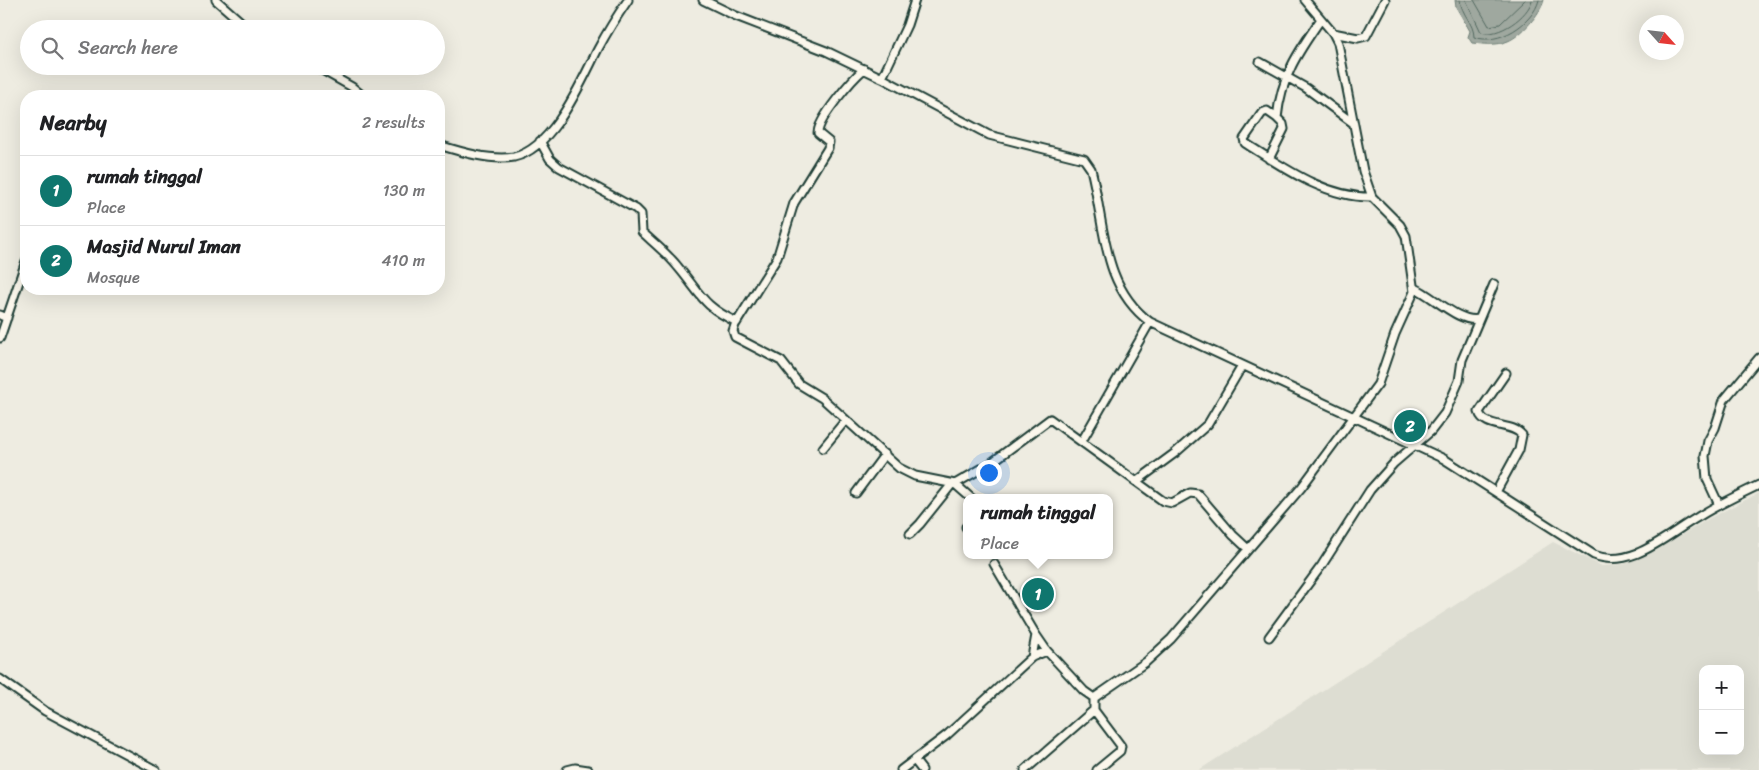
<!DOCTYPE html>
<meta charset="utf-8">
<style>
body{margin:0;font-family:Sriracha,sans-serif;background:#f2f2f2;color:#202124}
.controls{position:absolute;right:15px;bottom:15px;display:grid;overflow:hidden;border-radius:10px;box-shadow:0 5px 20px #0002}
.controls button{width:45px;height:45px;display:grid;place-items:center;padding:0;border:0;border-bottom:1px solid #e0e0e0;background:#fff;color:#202124;font:25px sans-serif}
.compass{position:absolute;left:1639px;top:15px;width:45px;height:45px;border-radius:50%;background:#fff;box-shadow:0 5px 20px #0002;rotate:117deg}
.you{position:absolute;left:988px;top:472px;width:18px;height:18px;margin:-12px;border:4px solid #fff;border-radius:50%;background:#1a73e8;box-shadow:0 0 0 8px #1a73e833}
.badge{display:grid;place-items:center;width:32px;height:32px;border-radius:50%;background:#0f766e;color:#fff;font-size:16px;font-weight:700}
.pin{position:absolute;translate:-50% -50%;border:2px solid #fff;box-shadow:0 1px 5px #0006}
.popup{position:absolute;left:963px;top:494px;width:150px;height:65px;box-sizing:border-box;display:grid;place-content:center;border-radius:10px;background:#fff;filter:drop-shadow(0 1px 4px #0005);font-size:16px;white-space:nowrap;color:#757577}
.popup b{font-size:19px;color:#202124}
.popup::after{content:'';position:absolute;left:50%;top:100%;margin-left:-10px;border:10px solid transparent;border-top-color:#fff}
.list{margin:0;padding:0;list-style:none}
h2{display:flex;justify-content:space-between;align-items:center;height:65px;margin:0;padding:0 20px;font-size:21px}
h2 small{font-size:16px;font-weight:400;color:#757577}
.list li{display:grid;grid-template-columns:32px 1fr auto;gap:15px;align-items:center;box-sizing:border-box;height:70px;padding:0 20px;border-top:1px solid #e0e0e0}
.list b{display:block;font-size:19px;white-space:nowrap}
.list p{margin:0;font-size:16px;white-space:nowrap;color:#757577}
.list em{font-size:16px;font-style:normal;color:#757577}
.icon{flex:none;width:28px;height:28px;fill:none;stroke:currentColor;stroke-width:2;stroke-linecap:round;stroke-linejoin:round}
.map{position:relative;flex:none;width:1759px;height:770px;overflow:hidden}
.search{position:absolute;background:#fff;box-shadow:0 5px 20px #0002;left:20px;top:20px;width:425px;height:55px;display:flex;align-items:center;gap:12px;box-sizing:border-box;padding:0 18px;border-radius:28px;color:#757577;font-size:19px}
.panel{position:absolute;background:#fff;box-shadow:0 5px 20px #0002;left:20px;top:90px;width:425px;height:205px;border-radius:20px}
.map>svg:first-child{display:block}
.built{fill:#ddddd2;fill-rule:evenodd}
.water{fill:#9fa89f;stroke:#6c7d74}
.lines{fill:none;stroke-linecap:round;stroke-linejoin:round}
.shore{stroke:#52685f;stroke-width:1}
.minor-casing{stroke:#1f3d34;stroke-width:11}
.minor{stroke:#fbf7ec;stroke-width:7}
</style>
<div class="map">
<svg width="1759" height="770" viewBox="0 0 1759 770">
<rect width="100%" height="100%" fill="#eeece1"/>
<filter id="ink" filterUnits="userSpaceOnUse"><feTurbulence type="fractalNoise" baseFrequency=".02" numOctaves="2"/><feDisplacementMap in="SourceGraphic" scale="10" xChannelSelector="R" yChannelSelector="G"/><feConvolveMatrix kernelMatrix="1 2 1 2 8 2 1 2 1" color-interpolation-filters="sRGB"/></filter>
<g filter="url(#ink)">
<!-- built -->
<path class="built" d="M1759,493v277h-560l354,-228 49,24 22,-2 27,-11 59,-35zM1703,669h37v82h-37z"/>
<!-- water -->
<path class="water" d="M1455,0h89c-3,13 -23,36 -36,41 -11,5 -25,3 -36,2l-4,-6 2,-6 -14,-24z"/>
<g class="lines">
<!-- shore -->
<path class="shore" d="M1460,0c1,14 14,23 14,37 24,9 59,-13 65,-37
M1466,0l15,32c17,6 48,-16 51,-32
M1474,0l15,26 11,-2 25,-24"/>
<!-- minor casing -->
<g class="minor-casing">
<path id="minor" d="M216,0l33,29
M703,0l33,16 90,35 56,27 107,57 95,24 7,10c14,54 10,117 59,153l294,137 150,96c37,15 74,-21 104,-38 19,-12 40,-22 61,-32
M1333,33l25,5 8,-2 19,-36
M1260,62l46,26 47,35
M315,66l37,21 11,9
M864,69c-12,10 -46,50 -46,64l11,9 -1,6 -34,55 -17,55 -42,67 -2,6 2,6 46,24 18,23 23,14 77,70 16,8 40,8 36,-21 59,-44 113,82 9,2 18,-10 8,1 35,41 15,14
M882,78l25,-53 8,-25
M1277,118l-10,-7 -5,2 -18,26 1,4c38,24 80,55 127,54
M540,141l10,18 9,8 77,42 5,5 1,18c12,11 26,22 36,35 23,27 24,39 59,55
M439,145c22,7 52,16 75,12 40,-9 67,-75 84,-108 9,-17 19,-33 30,-49
M1269,159l15,-30 -1,-5 -6,-6c4,-41 21,-66 44,-99
M1415,288c18,8 45,36 64,31
M0,315l7,3
M0,338l26,-77
M1082,441l68,-119
M823,448l22,-27
M1137,481l38,-28 33,-29 34,-58
M955,484l16,14
M1496,492l23,-42 3,-15c-10,-13 -38,-6 -43,-23l27,-39
M856,493l29,-39
M1719,505l-12,-26 -2,-23 3,-15 7,-13 9,-28 35,-42
M966,527h1
M910,534l10,-10 32,-40
M994,564l42,71 -4,22
M1036,635l11,16
M1269,637l53,-72 48,-75 24,-27 37,-32 14,-18 14,-32 3,-21 32,-76
M0,679l45,32 111,59
M1094,698v12l27,36 -1,5 -23,19
M915,761l7,9
M567,770l8,-2 13,2
M901,770l46,-35 85,-78 15,-6 37,40 10,7 52,-36 25,-23 130,-151 77,-104 17,-50 19,-42 -8,-56 -6,-11 -28,-28 -9,-26 -25,-128 -5,-10 -28,-33
M1025,770l69,-60"/>
</g>
<!-- minor -->
<use href="#minor" class="minor"/>
</g>
</g>
</svg>
<div class="controls">
<button>+</button>
<button>−</button>
</div>
<svg class="compass" viewBox="-18 -18 36 36"><path d="M0-13l5 13h-10z" fill="#e53935"/><path d="M0 13l5-13h-10z" fill="#757577"/></svg>
<div class="you"></div>
<div class="pin badge" style="left:1038px;top:594px">1</div>
<div class="popup"><b>rumah tinggal</b>Place</div>
<div class="pin badge" style="left:1410px;top:426px">2</div>
<div class="search"><svg class="icon" aria-label="search" viewBox="0 0 24 24"><circle cx="10" cy="10" r="6"/><path d="M15 15l6 6"/></svg>Search here</div>
<section class="panel">
<h2>Nearby<small>2 results</small></h2>
<ul class="list">
<li><span class="badge">1</span><div><b>rumah tinggal</b><p>Place</p></div><em>130 m</em></li>
<li><span class="badge">2</span><div><b>Masjid Nurul Iman</b><p>Mosque</p></div><em>410 m</em></li>
</ul>
</section>
</div>
